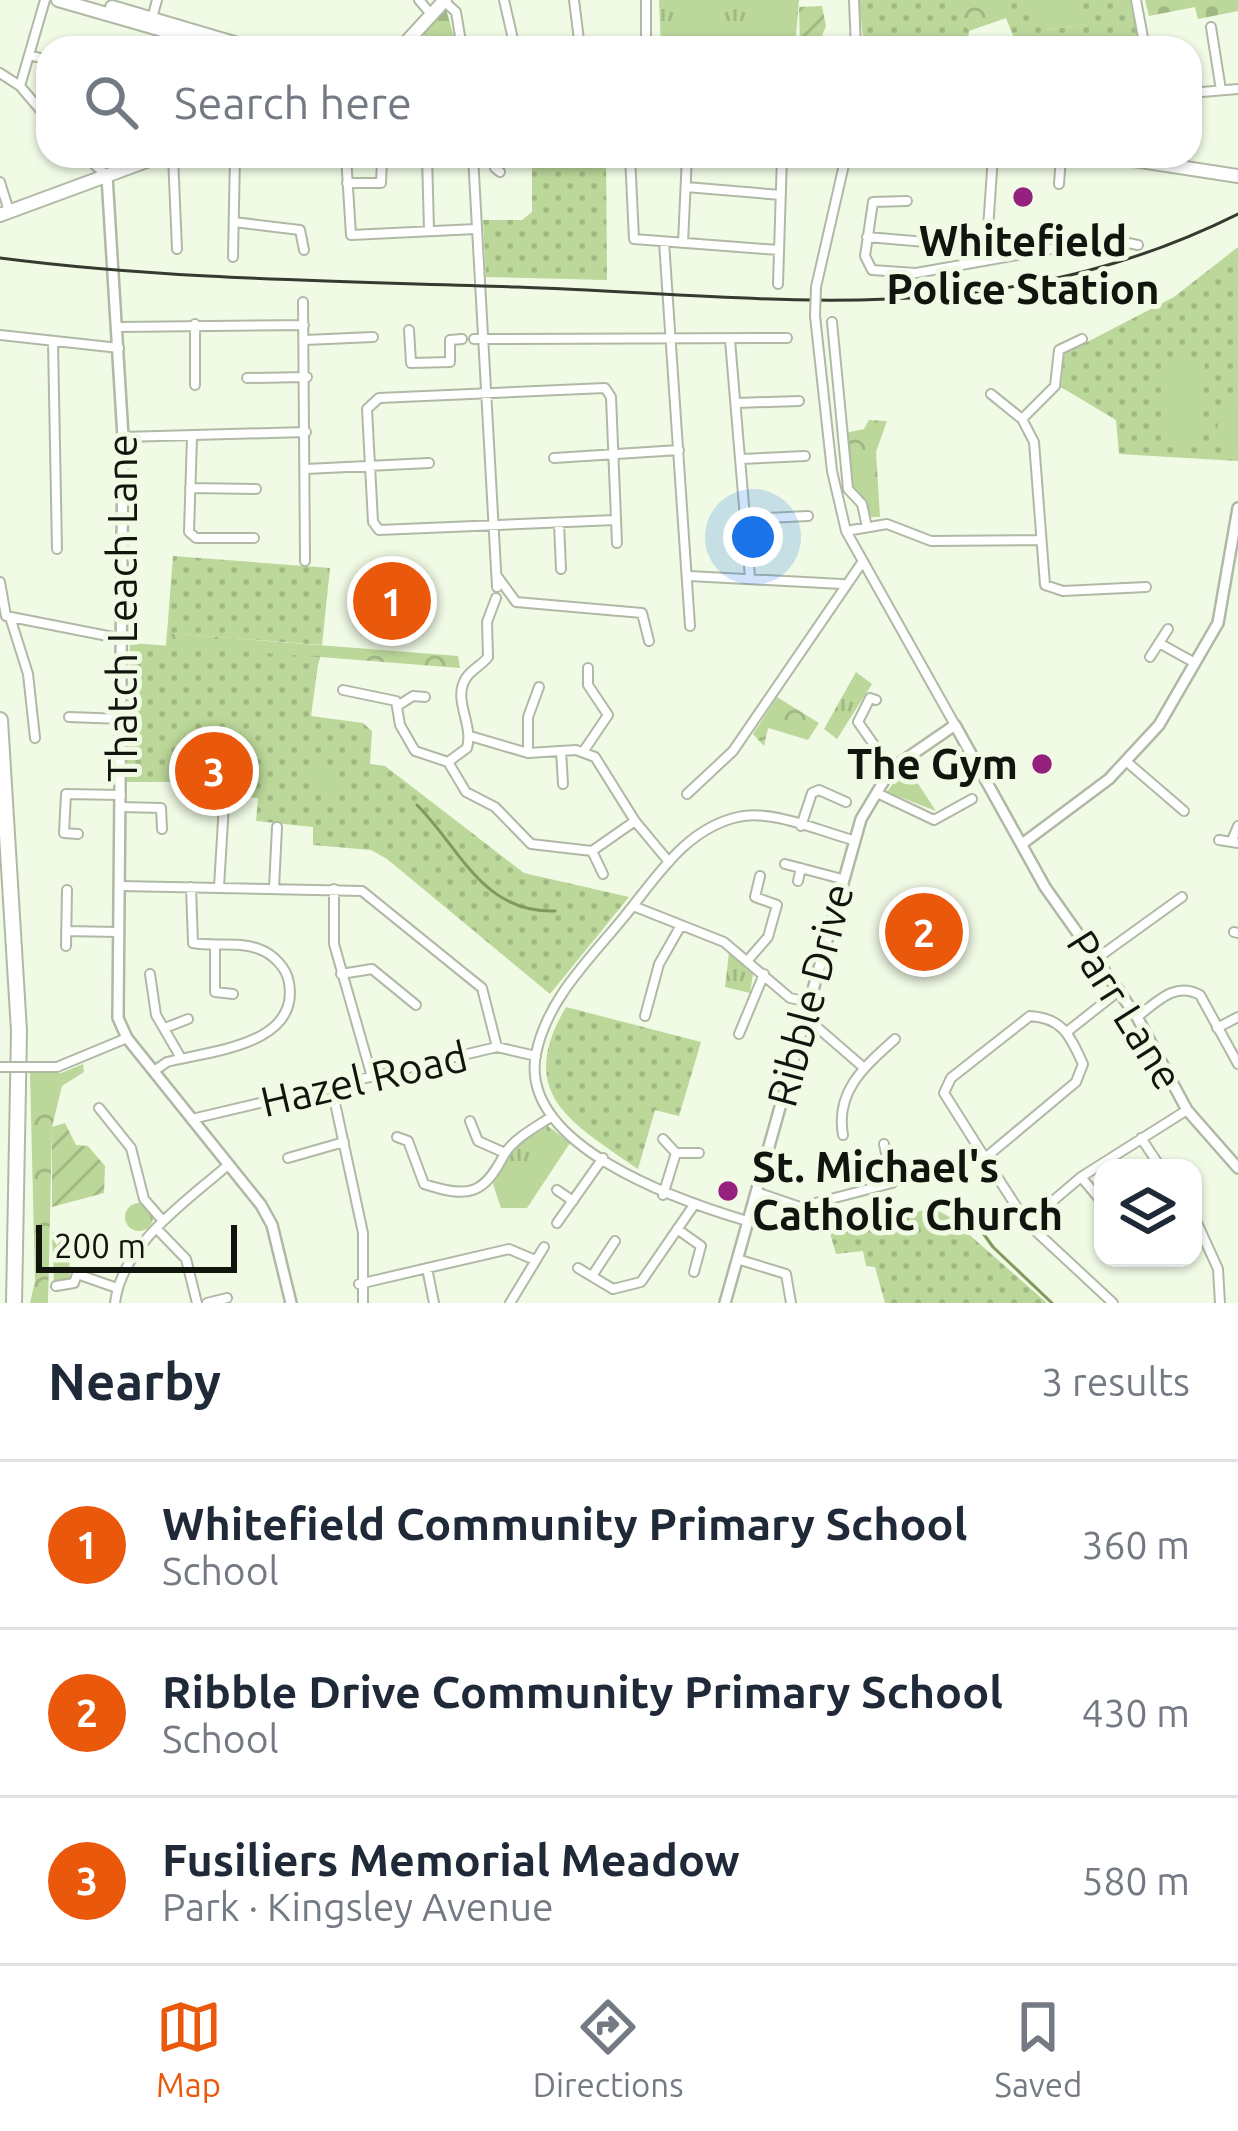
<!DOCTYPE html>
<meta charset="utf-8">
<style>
body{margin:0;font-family:Ubuntu,sans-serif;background:#f6f6f7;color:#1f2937}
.controls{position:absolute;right:36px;bottom:36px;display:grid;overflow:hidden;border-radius:24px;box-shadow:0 3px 9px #0004}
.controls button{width:108px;height:108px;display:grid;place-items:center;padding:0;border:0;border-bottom:3px solid #e0e1e3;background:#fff;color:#1f2937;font:60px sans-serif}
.scale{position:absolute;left:36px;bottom:30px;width:201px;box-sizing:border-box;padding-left:12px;border:6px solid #11150d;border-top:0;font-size:33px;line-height:42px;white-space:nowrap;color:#11150d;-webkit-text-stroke:9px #f0fae5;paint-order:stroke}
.you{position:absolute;left:753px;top:537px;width:42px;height:42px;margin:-30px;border:9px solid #fff;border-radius:50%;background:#1a73e8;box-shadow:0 0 0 18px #1a73e833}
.badge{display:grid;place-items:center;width:78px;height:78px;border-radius:50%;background:#ea580c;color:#fff;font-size:39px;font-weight:700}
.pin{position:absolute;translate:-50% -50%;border:6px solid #fff;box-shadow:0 3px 12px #0006}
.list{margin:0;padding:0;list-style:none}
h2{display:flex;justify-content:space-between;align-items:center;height:156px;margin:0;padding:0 48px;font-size:51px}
h2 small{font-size:39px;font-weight:400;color:#747a83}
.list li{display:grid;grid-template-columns:78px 1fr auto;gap:36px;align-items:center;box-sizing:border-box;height:168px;padding:0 48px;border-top:3px solid #e0e1e3}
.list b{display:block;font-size:45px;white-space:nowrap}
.list p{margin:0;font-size:39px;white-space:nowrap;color:#747a83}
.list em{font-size:39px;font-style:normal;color:#747a83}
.icon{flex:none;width:66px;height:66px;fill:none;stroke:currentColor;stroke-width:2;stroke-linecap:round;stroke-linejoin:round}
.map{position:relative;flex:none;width:1238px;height:1303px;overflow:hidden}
.search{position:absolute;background:#fff;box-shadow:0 3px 9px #0004;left:36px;right:36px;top:36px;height:132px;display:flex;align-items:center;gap:30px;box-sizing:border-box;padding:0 42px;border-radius:36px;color:#747a83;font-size:45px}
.sheet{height:660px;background:#fff}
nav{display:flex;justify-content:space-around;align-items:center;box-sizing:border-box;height:168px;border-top:3px solid #e0e1e3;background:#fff;font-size:33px;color:#747a83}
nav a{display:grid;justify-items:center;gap:6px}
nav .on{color:#ea580c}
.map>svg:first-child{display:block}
.grass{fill:url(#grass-tufts)}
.forest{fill:url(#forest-crowns)}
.cemetery{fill:url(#cemetery-stones)}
.park{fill:url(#park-dots)}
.garden{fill:url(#garden-furrows)}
.pitch{fill:#bbd799}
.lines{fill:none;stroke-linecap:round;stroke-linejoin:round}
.stream{stroke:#80995e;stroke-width:3}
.minor-casing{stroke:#b0b9a5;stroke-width:12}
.tertiary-casing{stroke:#b0b9a5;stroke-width:14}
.primary-casing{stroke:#b0b9a5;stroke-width:16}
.trunk-casing{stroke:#b0b9a5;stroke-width:16}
.motorway-casing{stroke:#b0b9a5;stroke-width:18}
.minor{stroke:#fff;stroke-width:8}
.tertiary{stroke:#fff;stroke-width:9}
.primary{stroke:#fff;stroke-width:12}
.trunk{stroke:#fff;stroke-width:12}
.motorway{stroke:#fff;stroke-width:14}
.tram{stroke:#363b31;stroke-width:3}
.minor-bridge-casing{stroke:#b0b9a5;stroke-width:12;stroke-linecap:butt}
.minor-bridge{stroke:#fff;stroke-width:8}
.poi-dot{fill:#95207e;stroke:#f0fae5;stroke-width:4.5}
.labels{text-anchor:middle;stroke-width:10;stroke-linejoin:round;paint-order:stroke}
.poi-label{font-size:42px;font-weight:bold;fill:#11150d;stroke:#f0fae5}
.street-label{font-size:42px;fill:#11150d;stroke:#f0fae5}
</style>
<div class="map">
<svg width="1238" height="1303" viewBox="0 0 1238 1303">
<defs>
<pattern id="grass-tufts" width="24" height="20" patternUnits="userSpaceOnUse" patternTransform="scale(3)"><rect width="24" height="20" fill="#bbd799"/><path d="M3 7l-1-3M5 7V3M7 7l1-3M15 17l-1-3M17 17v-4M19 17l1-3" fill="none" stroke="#a0b883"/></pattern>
<pattern id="forest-crowns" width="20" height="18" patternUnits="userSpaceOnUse" patternTransform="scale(3)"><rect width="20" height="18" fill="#bbd799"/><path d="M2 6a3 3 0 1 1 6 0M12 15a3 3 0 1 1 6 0" fill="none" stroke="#a0b883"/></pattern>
<pattern id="cemetery-stones" width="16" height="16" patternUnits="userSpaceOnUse" patternTransform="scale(3)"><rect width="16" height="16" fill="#bbd799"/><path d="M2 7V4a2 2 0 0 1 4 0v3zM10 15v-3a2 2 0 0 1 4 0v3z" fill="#a0b883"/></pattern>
<pattern id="park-dots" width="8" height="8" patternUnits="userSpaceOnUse" patternTransform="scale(3)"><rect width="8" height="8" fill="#bbd799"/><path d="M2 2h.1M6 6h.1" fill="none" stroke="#a0b883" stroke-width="1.8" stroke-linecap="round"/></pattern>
<pattern id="garden-furrows" width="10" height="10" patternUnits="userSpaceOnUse" patternTransform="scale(3)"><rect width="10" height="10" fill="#bbd799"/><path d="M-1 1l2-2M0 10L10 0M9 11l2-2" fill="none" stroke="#a0b883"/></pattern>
</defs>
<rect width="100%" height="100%" fill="#f0fae5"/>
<!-- grass -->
<path class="grass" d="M659,0h140l-4,48h-134z
M856,672l16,12 -35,55 -13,-10z
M906,766l3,4 27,41 -49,-19z
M729,953l24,21 -3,19 -25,-6z
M548,1126l22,17 -43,65h-26l-8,-24 23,-38z
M125 1217a14 14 0 1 1 28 0a14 14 0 1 1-28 0Z
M52,1232l17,7 1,40 -16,3z"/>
<!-- forest -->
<path class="forest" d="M936,0h94l15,33 -27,15 -12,-30 -37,13 -3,17z
M869,420l18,1 -11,31 4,65h-11l-18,-31 -6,-53 19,-4z
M167,633l291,23 2,12 -140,-11 -2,8 -153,-11z
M777,697l42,26 -11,17 -40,-12 -4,18 -11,-12z
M83,1064l1,8 -22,14 -10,41 -4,176h-18l5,-22 -5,-208h31z"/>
<!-- cemetery -->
<path class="cemetery" d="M1145,0h93v11l-40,8 -3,-12 -46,9z
M446,9l11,39h-23l-10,-14z"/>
<!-- park -->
<path class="park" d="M859,0h87l23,31 -3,17h-102z
M1008,0h19l20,30 38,-6 -3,-24h48l10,48h-122l-11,-30z
M532,156h74l1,124 -121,-3 -3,-57h39l10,-8z
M1238,247v214l-119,-7 -3,-34 -55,-33 3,-33 110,-57z
M173,556l157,12 -8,77 -155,-12z
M130,643l189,14 -8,59 52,7 9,8 -2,33 15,2 139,107 105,24 -79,97 -163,-135 -16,-9 -58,-5v-18l-57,-6 2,-23 -67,-5v-11h-65z
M566,1007l135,35 -22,74 -24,-6 -17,59c-65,-46 -124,-74 -72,-162z
M933,1208l15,8 99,87h-162l-10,-36 -9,-1 -3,-15 -27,3 -6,-21z"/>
<!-- garden -->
<path class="garden" d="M822,6l4,20 -5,12 8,9h-29l-1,-40z
M65,1123l11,22 12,1 17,20 -1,27 -52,14v-80z"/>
<!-- pitch -->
<path class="pitch" d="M1027,0h55l4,24 -40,6z
M1165,358l40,1 -3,87 -40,-2z
M1221,407l17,2 -2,36 -21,-3z
M315,765l25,17 -10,16 -26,-17z"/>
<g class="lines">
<!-- stream -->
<path class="stream" d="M417,805c44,44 65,108 138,106
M975,1222l18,25 59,56"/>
<!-- minor casing -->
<g class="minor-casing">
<path id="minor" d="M419,0l12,14
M504,0l11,48
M574,0l6,48
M646,0v48
M854,0l2,48
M1136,0l9,48
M444,1l12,11 6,36
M151,22l6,-22
M1211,27l10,63
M29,55l19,5
M0,73l20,13 28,33
M20,86l25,-86
M1190,93l48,-4
M85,156l21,19
M173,156l4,93
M346,156l5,79 125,-6
M427,156l2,74
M473,156l24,431
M496,156l-1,12 5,4
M630,156l4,83 144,11
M0,182l9,29
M347,183h34l1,-23
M1059,184l2,-28
M686,187l95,8
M907,201l-34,1 -8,54 7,14 44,3 192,-34 30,6
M234,222l66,8 4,20
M867,237l59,5
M664,242l26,384
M683,243l4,-87
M233,257l2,-101
M986,258l7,-102
M778,284l4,-128
M816,287l30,-131
M303,302l2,259
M815,316l17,155 14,60
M832,322l16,167 14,15 5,23
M195,324v61
M118,327l186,-2
M409,330l2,33 39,-1v-22l12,-1
M0,335l119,13
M474,339l313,-1
M305,340l68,-3
M730,340l20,237
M53,341l4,208
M247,378l60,-1
M991,394l31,25 12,23 11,143 18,6 83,-4
M736,403l63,-2
M1022,419l33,-33 4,-36 23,-11
M123,437l183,-5
M192,437l-3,95 7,6h58
M554,458l125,-8
M741,459l64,-3
M306,469l123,-6
M190,488l66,1
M746,519l62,-3
M615,520l-236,10 -6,-8 -6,-113 12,-11 226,-10 6,9 6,146
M559,523l2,46
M497,576l19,26 126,11 7,28
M689,576l153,8
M0,582l6,34 117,23
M10,617l18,57 7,64
M1159,643l36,20
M1150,657l18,-28
M343,690l53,11 4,24 15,26 33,11
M876,700l-6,-2 -12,24 33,47
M399,705l14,-9 12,1
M69,717l53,2
M955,725l-109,-194 41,-7 44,17 107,-1
M470,736l58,17 48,-3 19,7 40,64 34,41
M561,751l2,33
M583,752l25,-37 -20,-30v-17
M528,753v-36l11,-30
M448,762l18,30 29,15 36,37 61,7 43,-30
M448,762l19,-14c7,-24 -15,-48 -1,-70 6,-9 16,-13 22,-21l-1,-35 9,-24
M1127,762l57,49
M877,793l57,27 38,-21
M687,794l46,-43 128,-187
M121,807l40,1 1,21
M801,826l11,-33 7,-3 27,12
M78,834l-14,-1 2,-39 55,1
M1233,838l5,-12
M1219,840l19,3
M592,851l11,23
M785,864l57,15
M798,881l3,-13
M120,886l242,5 120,97 15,59
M219,887l5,-83
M274,888l3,-61
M334,889v55l38,133
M633,906l91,36 66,56 19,4
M66,931l52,1
M1234,932l4,1
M66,946l1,-56
M215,946v46l18,2
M1096,959l86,-62
M748,960l20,-23 9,-32 -22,-8 5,-21
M150,974l6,41 25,43
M341,974l31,-5 44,36
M645,1016l14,-52 21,-37
M1030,1016c33,2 40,20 53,48l-7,18 -91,76 -41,-65 7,-15z
M1137,1017c20,-15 38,-36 63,-22l38,69
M803,1023l15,5 45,39
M165,1028l23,-9
M1217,1028l21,-11
M1068,1031l52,-41
M739,1034l25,-60
M57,1067l70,-29
M154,1071l13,-9c41,-11 133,-16 122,-79 -2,-15 -16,-29 -30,-34 -20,-8 -45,-2 -66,-6l-2,-56
M332,1089l31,144v70
M99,1108l32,40 13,51 19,22
M192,1119l305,-72 39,9
M470,1121l8,20 27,12
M843,1135c-8,-44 22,-69 52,-96
M397,1137l11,4 16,43c45,15 60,10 80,-29 9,-16 32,-28 47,-38
M1141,1138l20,30
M663,1139l13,14h23
M288,1158l56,-16
M985,1158l42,65 86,80
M1081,1177l22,26
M557,1190l16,11
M756,1192l44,15 92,-24 -8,-39
M663,1195l13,-42
M1193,1214l25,55 2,34
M747,1221c-67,-20 -229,-75 -211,-167 11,-55 54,-95 88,-137 33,-40 61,-88 114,-100 34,-8 81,14 115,23
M557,1223l46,-65
M1027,1223l54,-46 106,-67
M157,1229l29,30 11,44
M677,1229l24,17 -7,26
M737,1259l49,15 5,29
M427,1268l7,35
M578,1268l35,21 28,-7 53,-77
M592,1276l23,-35
M359,1284l150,-35 26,11
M56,1286l18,-3 3,-9 40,14
M115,1303c7,-59 72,-102 113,-138
M207,1303l20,-5
M510,1303l34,-56"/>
</g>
<!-- tertiary casing -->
<g class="tertiary-casing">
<path id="tertiary" d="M107,176l16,261 -5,581 9,20 134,167 11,20 19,78
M1022,844l87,-65 50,-54 59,-102 20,-115
M725,1303l136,-484 30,-50 64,-44 90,162 92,130 50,93 51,58"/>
</g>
<!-- primary casing -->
<g class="primary-casing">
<path id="primary" d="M401,48l44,-48
M0,215l160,-59"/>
</g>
<!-- trunk casing -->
<g class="trunk-casing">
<path id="trunk" d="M58,0l167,48
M112,7l139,41
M1108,156l130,20"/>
</g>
<!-- motorway casing -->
<g class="motorway-casing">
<path id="motorway" d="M0,720l19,311 -5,272"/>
</g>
<!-- minor -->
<use href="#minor" class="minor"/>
<!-- tertiary -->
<use href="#tertiary" class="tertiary"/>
<!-- primary -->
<use href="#primary" class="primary"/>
<!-- trunk -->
<use href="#trunk" class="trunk"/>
<!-- motorway -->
<use href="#motorway" class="motorway"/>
<!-- tram -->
<path class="tram" d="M0,258c170,22 345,23 517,29 259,9 477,48 721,-73"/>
<!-- minor-bridge casing -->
<g class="minor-bridge-casing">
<path id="minor-bridge" d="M815,316l1,-29
M0,1067h57"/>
</g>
<!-- minor-bridge -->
<use href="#minor-bridge" class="minor-bridge"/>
</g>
<!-- markers -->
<g class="poi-dot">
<circle cx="1023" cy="197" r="12"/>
<circle cx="1042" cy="764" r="12"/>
<circle cx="728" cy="1191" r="12"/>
</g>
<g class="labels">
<!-- poi labels -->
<g class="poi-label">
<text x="1023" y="256">Whitefield<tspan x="1023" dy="48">Police Station</tspan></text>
<text x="1018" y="779" text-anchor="end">The Gym</text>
<text x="752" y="1182" text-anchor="start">St. Michael's<tspan x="752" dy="48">Catholic Church</tspan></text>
</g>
<!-- street labels -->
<g class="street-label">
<text transform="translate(122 608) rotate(-90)" y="15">Thatch Leach Lane</text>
<text transform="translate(810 995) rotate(-75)" y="15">Ribble Drive</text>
<text transform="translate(1125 1010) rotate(58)" y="15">Parr Lane</text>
<text transform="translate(364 1079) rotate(-13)" y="15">Hazel Road</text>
</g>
</g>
</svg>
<div class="controls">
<button><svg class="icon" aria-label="layers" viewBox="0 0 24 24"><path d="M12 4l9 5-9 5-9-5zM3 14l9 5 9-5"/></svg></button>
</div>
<div class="scale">200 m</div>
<div class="you"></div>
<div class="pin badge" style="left:392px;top:601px">1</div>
<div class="pin badge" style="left:924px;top:932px">2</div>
<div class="pin badge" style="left:214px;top:771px">3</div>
<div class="search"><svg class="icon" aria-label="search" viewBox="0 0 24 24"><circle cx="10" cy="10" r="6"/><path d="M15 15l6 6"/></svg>Search here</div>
</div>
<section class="sheet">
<h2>Nearby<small>3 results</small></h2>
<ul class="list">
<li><span class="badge">1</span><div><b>Whitefield Community Primary School</b><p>School</p></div><em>360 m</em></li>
<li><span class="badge">2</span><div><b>Ribble Drive Community Primary School</b><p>School</p></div><em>430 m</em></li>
<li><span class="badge">3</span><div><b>Fusiliers Memorial Meadow</b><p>Park · Kingsley Avenue</p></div><em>580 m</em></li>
</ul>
</section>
<nav>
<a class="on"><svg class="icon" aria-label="map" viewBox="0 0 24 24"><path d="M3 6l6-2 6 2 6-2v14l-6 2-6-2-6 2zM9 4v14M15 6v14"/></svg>Map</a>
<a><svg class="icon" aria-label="directions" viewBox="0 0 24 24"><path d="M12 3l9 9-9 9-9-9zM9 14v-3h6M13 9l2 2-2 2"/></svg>Directions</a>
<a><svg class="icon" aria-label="saved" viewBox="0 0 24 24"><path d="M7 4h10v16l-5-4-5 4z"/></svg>Saved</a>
</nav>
